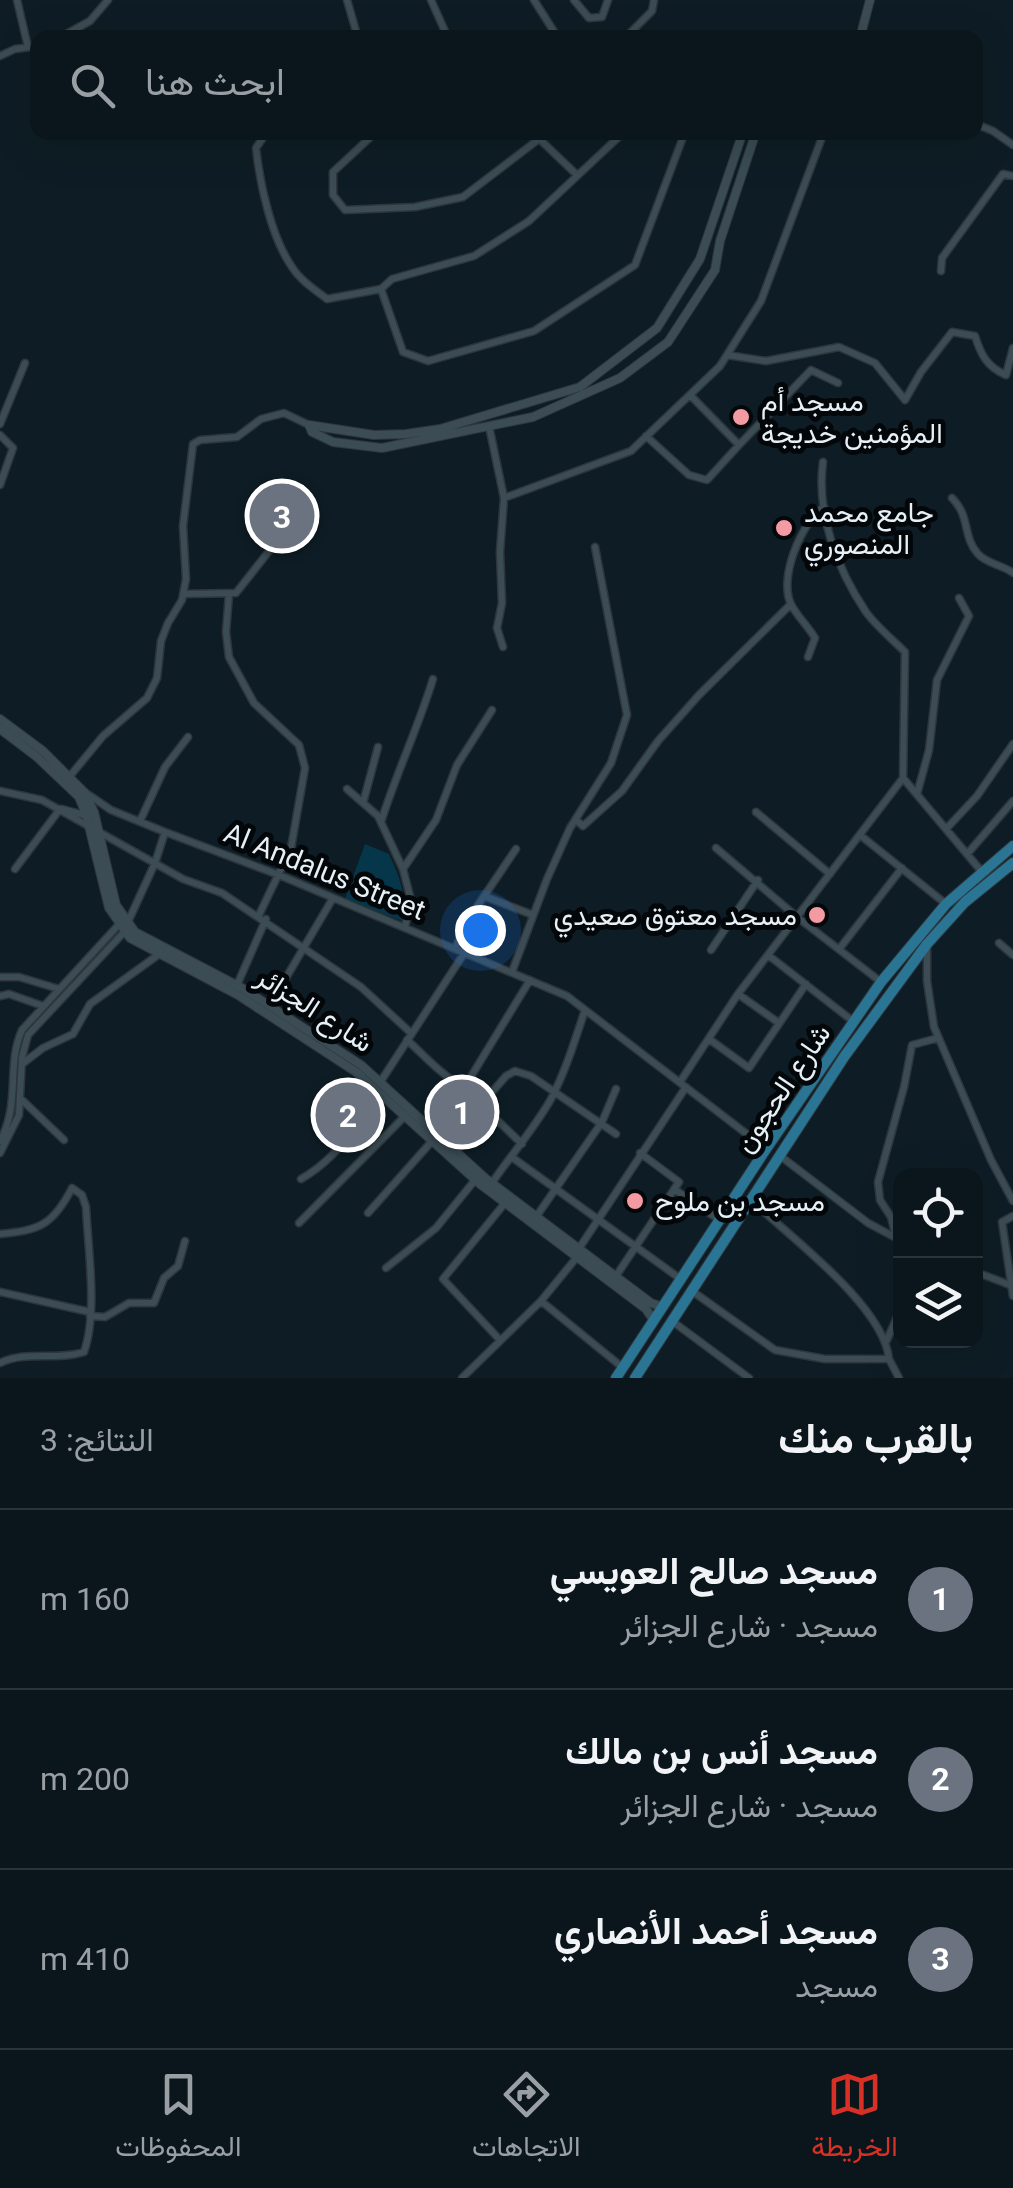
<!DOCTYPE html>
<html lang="ar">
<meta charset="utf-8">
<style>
body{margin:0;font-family:Roboto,Vazirmatn,sans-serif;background:#131f25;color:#f1f3f6;direction:rtl}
.controls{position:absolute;right:30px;bottom:30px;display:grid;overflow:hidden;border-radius:20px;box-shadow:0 10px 40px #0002}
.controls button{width:90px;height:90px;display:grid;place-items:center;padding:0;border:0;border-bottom:2px solid #2a353b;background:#0a161c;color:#f1f3f6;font:50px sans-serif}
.you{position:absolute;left:480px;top:930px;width:35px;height:35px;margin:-25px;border:8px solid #fff;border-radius:50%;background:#1a73e8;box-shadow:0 0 0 15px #1a73e833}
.badge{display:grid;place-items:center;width:65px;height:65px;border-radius:50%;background:#d93025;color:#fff;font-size:32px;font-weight:700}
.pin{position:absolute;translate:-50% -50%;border:5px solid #fff;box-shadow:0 2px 10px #0006}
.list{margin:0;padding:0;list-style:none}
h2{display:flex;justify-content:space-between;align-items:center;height:130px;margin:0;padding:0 40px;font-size:42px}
h2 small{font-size:32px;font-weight:400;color:#999fa3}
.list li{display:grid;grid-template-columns:65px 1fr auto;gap:30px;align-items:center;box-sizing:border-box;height:180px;padding:0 40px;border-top:2px solid #2a353b}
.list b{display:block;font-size:38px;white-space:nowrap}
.list p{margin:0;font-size:32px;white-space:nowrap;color:#999fa3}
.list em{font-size:32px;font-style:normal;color:#999fa3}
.icon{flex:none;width:55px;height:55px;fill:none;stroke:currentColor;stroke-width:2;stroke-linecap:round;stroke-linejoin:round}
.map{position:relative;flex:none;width:1013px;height:1378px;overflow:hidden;direction:ltr}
.search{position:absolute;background:#0a161c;box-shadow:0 10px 40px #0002;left:30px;right:30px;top:30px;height:110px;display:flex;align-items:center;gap:25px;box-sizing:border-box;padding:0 35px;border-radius:20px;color:#999fa3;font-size:38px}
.sheet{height:670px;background:#0a161c}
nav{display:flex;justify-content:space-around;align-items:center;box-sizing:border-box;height:140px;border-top:2px solid #2a353b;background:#0a161c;font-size:28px;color:#999fa3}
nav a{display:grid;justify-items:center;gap:5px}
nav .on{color:#d93025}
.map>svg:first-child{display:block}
.green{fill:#063649}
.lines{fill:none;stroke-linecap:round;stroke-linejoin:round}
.minor-casing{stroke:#2e363c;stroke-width:9}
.tertiary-casing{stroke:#2e363c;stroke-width:10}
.primary-casing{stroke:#2e363c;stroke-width:12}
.minor{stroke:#3b4c54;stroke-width:6}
.tertiary{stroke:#3b4c54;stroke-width:8}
.primary{stroke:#2a7594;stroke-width:10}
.poi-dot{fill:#f49aa2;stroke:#03070a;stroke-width:4}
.labels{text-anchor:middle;stroke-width:10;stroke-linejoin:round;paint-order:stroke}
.poi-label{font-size:28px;fill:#e6f0f6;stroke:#03070a;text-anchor:start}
.street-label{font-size:28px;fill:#e6f0f6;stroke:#03070a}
</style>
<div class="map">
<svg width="1013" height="1378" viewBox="0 0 1013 1378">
<rect width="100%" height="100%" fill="#0e1d25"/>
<!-- green -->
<path class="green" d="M365,844l24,10c11,24 18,41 13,67l-57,-22z"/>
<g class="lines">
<!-- minor casing -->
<g class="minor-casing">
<path id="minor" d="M17,0l11,47
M347,0l11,38
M431,0l17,38
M534,0l24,38
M574,0l15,18 13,-1 6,-17
M59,38l31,-17 18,-21
M625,38l27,-27 2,-11
M0,56l15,-7 23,-3
M976,124l17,7 20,14
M267,132l-11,16c4,36 15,89 36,119 8,13 23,23 35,32l54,-10 11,-10 82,-23 55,-35 95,-89
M376,132l-43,40v23l12,15 70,-3 48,-10 76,-58
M532,132l44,42
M941,271l1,-13 61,-84 10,2
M381,289l22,63 25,9 106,-30 101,-66 50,-133
M727,355l39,6 73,-14 36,16 30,37 16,-28 31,-40 23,4c6,19 12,31 31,39l7,-27
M0,424l25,-61
M489,426l15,72 -4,54 2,51 -5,25 6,19
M0,435l13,13 -13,37
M646,436l43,39 18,5 32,-35 -49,-50
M739,445l72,-75 27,13
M504,498l127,-47 89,-85 41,-65 63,-169
M952,498c19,19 10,38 26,56 9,10 25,11 35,19
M183,594l53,-1 67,-85
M229,594l-3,38 3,25 25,46 45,42 6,23 -14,80 -32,67
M808,657l7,-19c-7,-12 -19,-23 -24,-34 -13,-26 11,-83 33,-97
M70,776l33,-40 44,-38 10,-20 4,-37 7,-18 14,-23 4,-21 -3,-53 10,-82 7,-4 37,-3 24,-18 23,-6 25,12
M903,778l79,94
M347,789l31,27 25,53 8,31 -6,27
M0,791l42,9 141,79 39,14 139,94 50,46
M86,793l25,17 54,22 114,43 288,121 198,152
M917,794l12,-44 8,-70 32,-64 -10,-18
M363,803l15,-56
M62,809l26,7
M756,812l74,62
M576,820l7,6 39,-35 36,-50 41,-46 92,-91
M140,821l25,-54 23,-30
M381,822c15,-48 37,-94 52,-143
M947,828l30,-32 36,-52
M860,835l86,69
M716,848l81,69 84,65
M968,853l45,-52
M15,869l45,-60
M403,869l33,-49 21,-55 35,-55
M484,896l49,19
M127,924l28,-61 10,-31
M999,943l14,12
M927,945v36l7,46 57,133 22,41
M455,948l17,-34 44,-65
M840,948l62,-80
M711,950l47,-70
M768,955l86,67
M512,972l35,-93 23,-51 41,-65 16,-48 -32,-168
M0,977h19l40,12
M237,985l29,-66
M738,994l41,29
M0,996l9,-2 34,12
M270,1005l63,-107
M709,1039l40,29 57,-84
M407,1040c24,21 51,57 86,51l13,-15 9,-5 16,5 85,58
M22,1064l21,-16 30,-14 17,-30 68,-49
M381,1081l84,-129
M680,1082l58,-88 165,-216 2,-126c-13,-13 -29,-26 -39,-40 -29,-43 -50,-99 -43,-150
M465,1089l57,55
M21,1099l43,41
M429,1126l35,-38 66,-108
M0,1141c21,-38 6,-76 22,-111l101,-110
M348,1141l-23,-20 37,-45
M0,1153l19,-38 3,-58 6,-22 99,-106
M779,1155l89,68 32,17
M513,1158l169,122
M301,1179c37,-21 54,-54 84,-82
M492,1183c19,-28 42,-54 59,-84 15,-29 24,-59 34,-89
M674,1189l47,32
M751,1200c39,37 133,106 138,159
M368,1213l65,-73
M1013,1216l-11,6 11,74
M536,1217l66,-95 14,-33
M299,1223l106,-107
M0,1234c40,-4 53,-9 72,-46l10,7 4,12c2,43 12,105 -2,145 -28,9 -57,-2 -84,11
M896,1238l-5,-21 -11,-17 -2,-18 26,-95 8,-42 26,-7
M578,1250l108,-163
M386,1268l50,-40 39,-48
M976,1272l34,13
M616,1276l63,-94 -39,-29
M692,1291l83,59 50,9h64l10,19
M0,1292l90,20
M541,1301l81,66
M90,1316l15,1 24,-14h25l10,-25 14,-12 7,-25
M672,1321l77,57
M499,1339l-56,-60 62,-76
M887,1340l13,-30
M462,1378l79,-77 36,-44"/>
</g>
<!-- tertiary casing -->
<g class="tertiary-casing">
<path id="tertiary" d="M860,38l10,-38
M309,425l3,7 21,10 49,6 151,-31 87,-39 48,-36 47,-72 5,-29 36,-109
M309,425l65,10 32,-1 34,-5 140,-42 77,-59 43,-69 43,-127
M0,719l43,32 42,42 9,19 22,93 19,27 107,56 119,77 124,113 166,125 12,4
M0,729l37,28 42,40 7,17 23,94 21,30 108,57 118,77 124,112 166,125 8,12"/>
</g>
<!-- primary casing -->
<g class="primary-casing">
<path id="primary" d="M616,1378l150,-229 115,-167 65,-78 67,-58
M635,1378l209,-321 83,-113 38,-42 48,-39"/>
</g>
<!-- minor -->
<use href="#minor" class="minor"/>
<!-- tertiary -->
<use href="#tertiary" class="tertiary"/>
<!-- primary -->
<use href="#primary" class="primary"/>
</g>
<!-- markers -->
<g class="poi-dot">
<circle cx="741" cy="417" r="10"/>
<circle cx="784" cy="528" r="10"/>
<circle cx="817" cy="915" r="10"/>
<circle cx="635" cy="1201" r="10"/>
</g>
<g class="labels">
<!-- poi labels -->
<g class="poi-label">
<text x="761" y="411">مسجد أم<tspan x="761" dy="32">المؤمنين خديجة</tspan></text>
<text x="804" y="522">جامع محمد<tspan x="804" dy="32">المنصوري</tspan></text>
<text x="797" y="925" text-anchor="end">مسجد معتوق صعيدي</text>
<text x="655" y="1211">مسجد بن ملوح</text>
</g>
<!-- street labels -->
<g class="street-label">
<text transform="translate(325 871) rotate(22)" y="10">Al Andalus Street</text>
<text transform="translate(315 1009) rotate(33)" y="10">شارع الجزائر</text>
<text transform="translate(782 1088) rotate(-56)" y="10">شارع الحجون</text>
</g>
</g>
</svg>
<div class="controls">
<button><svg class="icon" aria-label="locate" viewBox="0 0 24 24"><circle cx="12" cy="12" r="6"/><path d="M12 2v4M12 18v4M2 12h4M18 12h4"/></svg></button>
<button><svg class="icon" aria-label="layers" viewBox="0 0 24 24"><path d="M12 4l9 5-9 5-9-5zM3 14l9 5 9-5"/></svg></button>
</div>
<div class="you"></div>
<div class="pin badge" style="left:462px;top:1112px;background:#6b7280">1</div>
<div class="pin badge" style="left:348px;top:1115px;background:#6b7280">2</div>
<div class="pin badge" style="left:282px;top:516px;background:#6b7280">3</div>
<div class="search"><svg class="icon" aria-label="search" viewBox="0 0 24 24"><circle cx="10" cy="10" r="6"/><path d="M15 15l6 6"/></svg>ابحث هنا</div>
</div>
<section class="sheet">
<h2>بالقرب منك<small>النتائج: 3</small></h2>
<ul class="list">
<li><span class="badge" style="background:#6b7280">1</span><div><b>مسجد صالح العويسي</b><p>مسجد · شارع الجزائر</p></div><em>160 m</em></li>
<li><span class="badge" style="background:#6b7280">2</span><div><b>مسجد أنس بن مالك</b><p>مسجد · شارع الجزائر</p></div><em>200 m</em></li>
<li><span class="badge" style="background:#6b7280">3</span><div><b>مسجد أحمد الأنصاري</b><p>مسجد</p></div><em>410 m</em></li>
</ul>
</section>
<nav>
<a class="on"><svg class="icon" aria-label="map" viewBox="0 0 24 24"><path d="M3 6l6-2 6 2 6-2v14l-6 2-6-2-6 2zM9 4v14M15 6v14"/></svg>الخريطة</a>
<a><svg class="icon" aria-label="directions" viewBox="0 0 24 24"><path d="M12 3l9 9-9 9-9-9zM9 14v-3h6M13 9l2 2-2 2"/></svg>الاتجاهات</a>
<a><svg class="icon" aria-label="saved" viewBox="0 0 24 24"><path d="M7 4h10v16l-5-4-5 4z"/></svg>المحفوظات</a>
</nav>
